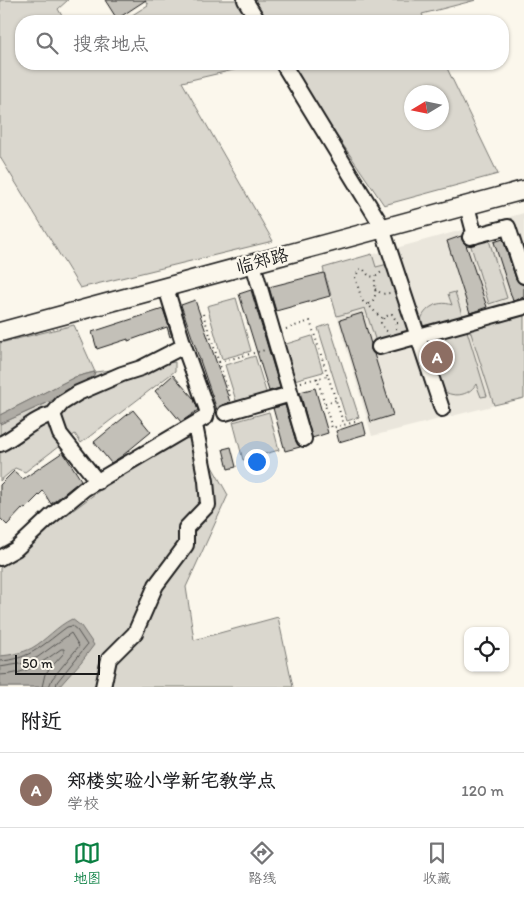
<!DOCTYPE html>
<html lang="zh">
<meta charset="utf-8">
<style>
body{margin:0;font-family:Itim,"LXGW WenKai TC",sans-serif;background:#f6f6f6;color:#202124}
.controls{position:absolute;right:15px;bottom:15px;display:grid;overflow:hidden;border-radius:10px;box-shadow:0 1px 4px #0004}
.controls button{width:45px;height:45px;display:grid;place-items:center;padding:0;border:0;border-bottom:1px solid #e0e0e0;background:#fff;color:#202124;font:25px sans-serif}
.compass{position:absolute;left:404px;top:85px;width:45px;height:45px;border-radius:50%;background:#fff;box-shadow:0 1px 4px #0004;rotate:260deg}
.scale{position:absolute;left:15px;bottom:12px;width:85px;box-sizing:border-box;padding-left:5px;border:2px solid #1c1c1c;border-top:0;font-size:14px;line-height:18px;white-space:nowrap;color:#1c1c1c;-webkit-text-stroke:4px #fbf7ec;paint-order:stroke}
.you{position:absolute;left:256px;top:461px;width:18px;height:18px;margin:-12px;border:4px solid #fff;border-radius:50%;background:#1a73e8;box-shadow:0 0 0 8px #1a73e833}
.badge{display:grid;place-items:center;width:32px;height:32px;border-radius:50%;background:#0b8043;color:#fff;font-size:16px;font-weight:700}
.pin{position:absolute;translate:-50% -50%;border:2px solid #fff;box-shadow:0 1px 5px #0006}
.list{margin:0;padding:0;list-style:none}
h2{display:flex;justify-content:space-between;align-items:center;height:65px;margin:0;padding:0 20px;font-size:21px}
h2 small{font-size:16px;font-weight:400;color:#757577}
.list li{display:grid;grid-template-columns:32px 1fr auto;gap:15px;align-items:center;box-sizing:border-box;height:75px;padding:0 20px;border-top:1px solid #e0e0e0}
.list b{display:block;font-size:19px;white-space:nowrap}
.list p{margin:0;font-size:16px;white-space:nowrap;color:#757577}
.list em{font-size:16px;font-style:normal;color:#757577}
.icon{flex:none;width:28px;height:28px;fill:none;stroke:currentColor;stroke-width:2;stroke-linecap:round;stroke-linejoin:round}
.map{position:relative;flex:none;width:524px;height:687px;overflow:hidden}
.search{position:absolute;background:#fff;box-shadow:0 1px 4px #0004;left:15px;right:15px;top:15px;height:55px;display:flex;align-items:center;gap:12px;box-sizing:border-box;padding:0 18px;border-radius:20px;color:#757577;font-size:19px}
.sheet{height:140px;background:#fff}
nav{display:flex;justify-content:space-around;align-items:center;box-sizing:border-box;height:70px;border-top:1px solid #e0e0e0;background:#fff;font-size:14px;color:#757577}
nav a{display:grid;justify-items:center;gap:2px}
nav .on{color:#0b8043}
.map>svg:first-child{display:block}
.built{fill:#eae6dc}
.green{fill:#dad7ce;stroke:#7b7a75;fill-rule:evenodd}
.water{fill:#afaca5;stroke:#74726e}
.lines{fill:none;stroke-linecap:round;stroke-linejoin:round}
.shore{stroke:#575653;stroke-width:1}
.building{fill:#c3c0b8;stroke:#1c1c1c}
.minor-casing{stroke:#1c1c1c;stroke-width:18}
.major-casing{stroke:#1c1c1c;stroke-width:21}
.path{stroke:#1c1c1c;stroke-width:2;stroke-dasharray:1 4;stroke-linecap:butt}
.minor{stroke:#fbf7ec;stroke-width:14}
.major{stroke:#fbf7ec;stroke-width:18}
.labels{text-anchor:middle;stroke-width:4.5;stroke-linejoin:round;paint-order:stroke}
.street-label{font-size:18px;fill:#1c1c1c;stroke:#fbf7ec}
</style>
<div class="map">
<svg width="524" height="687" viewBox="0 0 524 687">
<rect width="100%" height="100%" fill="#fbf7ec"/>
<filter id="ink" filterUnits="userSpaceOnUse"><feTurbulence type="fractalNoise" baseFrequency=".02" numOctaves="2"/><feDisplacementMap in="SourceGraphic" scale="10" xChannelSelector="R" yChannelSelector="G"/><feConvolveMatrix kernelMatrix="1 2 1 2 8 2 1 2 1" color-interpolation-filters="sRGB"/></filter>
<g filter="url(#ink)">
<!-- built -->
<path class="built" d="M524,213v185l-152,38 -49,-168z"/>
<!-- green -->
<path class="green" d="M0,0h68l-10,9 7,12h-44v43h238l-77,18 91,159 -193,47 -80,-131z
M145,0h331l-54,14 3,7h-302l25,-16z
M288,64h157l53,110 -114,31zM412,92h30v30h-30z
M488,237l19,61 -18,6 -19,-61z
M372,254l4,13 12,-3 21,68 -32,13 -12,-37 -28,8 -14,-48z
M455,292l32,104 -6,1 -5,-13c-8,13 -24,14 -36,5l-20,-64c1,-15 17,-26 32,-20l-4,-11z
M236,298l15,53 -29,8 -15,-53z
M524,311v87l-30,7 -25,-78z
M329,324l30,93 -12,4 -29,-93z
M74,325l21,47 80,-10v9l-94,72 -6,-9 -50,38 -10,-4 -15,13v-57l45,-20 49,-32 -19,5 -75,38v-72z
M312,336l11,36 -29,8 -11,-35z
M255,356l12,39 -30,9 -12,-39z
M269,412l10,38 -36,10 -10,-38z
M196,438l32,57 -42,92 8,53 84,-23 15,70h-293v-119l49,-40 66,-49 67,-40z"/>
<!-- water -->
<path class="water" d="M95,372l-2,6 -11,9 -82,37v-9l75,-38z
M72,619l9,7 13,19 -13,17 -22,25h-59v-31c11,-1 22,-3 32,-8 14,-8 25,-22 40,-29z"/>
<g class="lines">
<!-- shore -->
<path class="shore" d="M0,661c30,-1 45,-18 67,-34l5,-1 5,4 10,15 -30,37 -1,5
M0,667l25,-4 13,-6 33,-24 8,13 -27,33 -3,8
M0,675c27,-1 40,-11 61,-26h3v4l-19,21 -3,13"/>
</g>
<!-- building -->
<path class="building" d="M105,0h41l-29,19z
M461,236l1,4 4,5 21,62 -17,6 -23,-72z
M503,239l13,40 3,4 5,2v12l-11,4 -19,-59z
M324,273l6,23 -54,15 -7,-24z
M251,290l29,98 -11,3 -30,-97z
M195,300l35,102 -8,3 -5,5 -36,-105z
M163,309l9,27 -2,1 -3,-10 -39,14v-2l-31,10 -5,-17z
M362,313l9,31v6l3,4 19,61 -22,7 -31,-102z
M173,375l21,24 4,11 -17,12 -26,-31z
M315,388l13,45 -16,5 -12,-46z
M285,405l11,36 4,6 -15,4 -12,-43z
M133,410l18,22 -29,24 -11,7 -17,-21z
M363,422l3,12 -27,8 -3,-11z
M231,447l5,20 -8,2 -5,-20z
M63,452l18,28 -30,24 -8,-13 -18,18 -2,-1 -16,17 -7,-7v-33l14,-14 9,8z"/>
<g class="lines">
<!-- minor casing -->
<g class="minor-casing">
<path id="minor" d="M245,0l13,21
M283,64l100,164
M467,206l8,30
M382,228l60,181
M470,237l38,-10 16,49
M253,264l51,175
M379,347l145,-40
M225,413l66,-19
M0,444c18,-8 34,-26 53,-30
M98,482l-38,-48 -7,-20 9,-11 16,-10 44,-19 19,-6 43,-22
M0,558l16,-9 34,-32 34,-28 122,-72 1,-7 -23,-64 -18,-58
M103,687l6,-28 26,-26 21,-48 30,-40v-17l22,-23 -2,-24 -11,-56"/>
</g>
<!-- major casing -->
<g class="major-casing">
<path id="major" d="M0,332l524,-142"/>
</g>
<!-- path -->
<path class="path" d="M375,289l7,5 8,-1
M369,304c10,-6 5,-17 6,-27
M203,314l28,85
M382,318c-7,-4 -11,-13 -18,-15l-2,-3 -7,-23 5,-8 4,1 5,6 6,1 9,-7
M286,329l24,-8 34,104
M396,329l1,-7
M387,331l-2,-1 -4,-7 3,-6 8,-3 5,8h3
M219,362l46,-12
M317,378l15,50 27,-7
M301,382l27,-6
M325,404l11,-4"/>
<!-- minor -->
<use href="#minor" class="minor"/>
<!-- major -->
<use href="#major" class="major"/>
</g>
</g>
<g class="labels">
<!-- street labels -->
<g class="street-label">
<text transform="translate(262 261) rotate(-15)" y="6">临郑路</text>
</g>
</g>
</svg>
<div class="controls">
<button><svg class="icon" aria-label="locate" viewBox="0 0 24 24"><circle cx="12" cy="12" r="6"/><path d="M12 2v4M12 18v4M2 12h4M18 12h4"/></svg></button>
</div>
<svg class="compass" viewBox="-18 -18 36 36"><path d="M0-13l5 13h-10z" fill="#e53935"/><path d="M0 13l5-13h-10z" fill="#757577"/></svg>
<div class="scale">50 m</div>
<div class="you"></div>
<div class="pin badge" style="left:437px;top:357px;background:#8d6e63">A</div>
<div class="search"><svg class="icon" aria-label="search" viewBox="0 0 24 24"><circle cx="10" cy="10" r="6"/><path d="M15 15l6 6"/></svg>搜索地点</div>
</div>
<section class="sheet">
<h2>附近<small></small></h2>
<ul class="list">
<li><span class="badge" style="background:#8d6e63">A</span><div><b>郑楼实验小学新宅教学点</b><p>学校</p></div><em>120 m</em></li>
</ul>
</section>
<nav>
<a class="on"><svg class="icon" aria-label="map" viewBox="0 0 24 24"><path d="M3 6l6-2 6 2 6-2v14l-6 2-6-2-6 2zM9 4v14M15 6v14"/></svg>地图</a>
<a><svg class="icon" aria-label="directions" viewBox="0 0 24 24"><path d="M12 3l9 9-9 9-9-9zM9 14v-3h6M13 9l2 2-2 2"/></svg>路线</a>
<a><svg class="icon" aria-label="saved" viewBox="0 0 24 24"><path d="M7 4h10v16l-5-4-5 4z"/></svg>收藏</a>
</nav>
